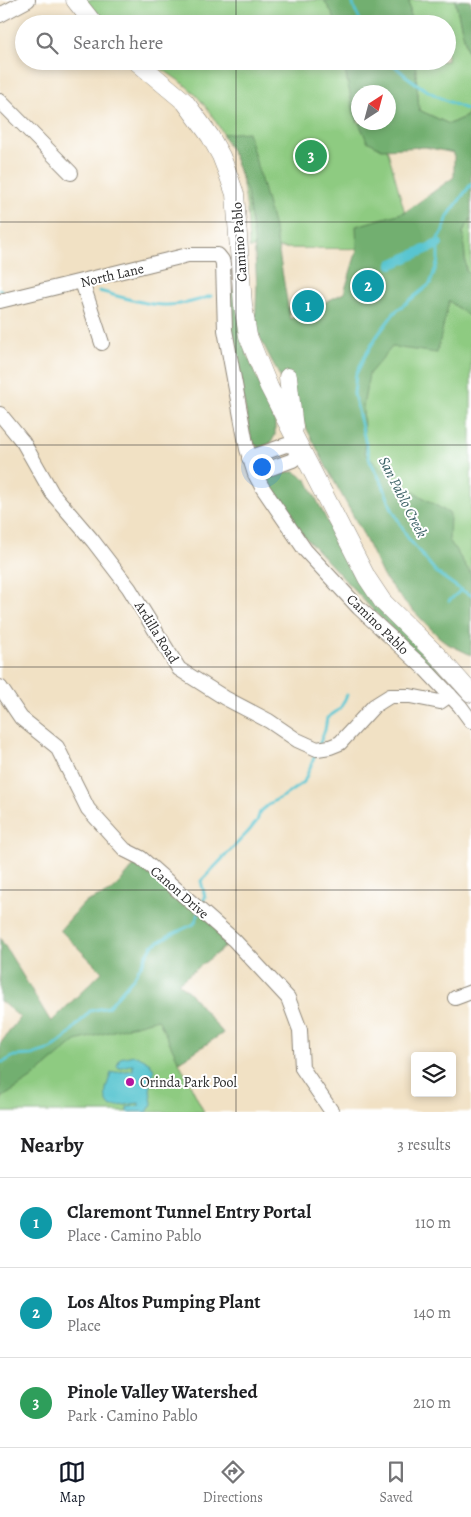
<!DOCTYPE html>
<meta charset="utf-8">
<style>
body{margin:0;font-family:Alegreya,serif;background:#f6f6f6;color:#202124}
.controls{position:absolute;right:15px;bottom:15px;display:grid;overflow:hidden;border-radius:5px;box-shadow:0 2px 8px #0003}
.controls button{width:45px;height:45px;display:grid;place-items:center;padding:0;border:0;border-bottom:1px solid #e0e0e0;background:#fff;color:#202124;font:25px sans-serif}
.compass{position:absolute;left:351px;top:85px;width:45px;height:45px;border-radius:50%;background:#fff;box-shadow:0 2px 8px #0003;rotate:36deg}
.you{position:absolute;left:261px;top:466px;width:18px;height:18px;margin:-12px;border:4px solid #fff;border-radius:50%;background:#1a73e8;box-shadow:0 0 0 8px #1a73e833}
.badge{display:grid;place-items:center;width:32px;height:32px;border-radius:50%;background:#111827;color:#fff;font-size:16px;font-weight:700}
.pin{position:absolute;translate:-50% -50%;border:2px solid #fff;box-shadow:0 1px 5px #0006}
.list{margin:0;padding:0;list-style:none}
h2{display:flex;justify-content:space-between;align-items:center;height:65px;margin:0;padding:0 20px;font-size:21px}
h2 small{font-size:16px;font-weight:400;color:#757577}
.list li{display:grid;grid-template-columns:32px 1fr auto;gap:15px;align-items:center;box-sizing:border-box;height:90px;padding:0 20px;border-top:1px solid #e0e0e0}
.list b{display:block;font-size:19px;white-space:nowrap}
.list p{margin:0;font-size:16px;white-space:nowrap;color:#757577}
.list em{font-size:16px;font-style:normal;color:#757577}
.icon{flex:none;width:28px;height:28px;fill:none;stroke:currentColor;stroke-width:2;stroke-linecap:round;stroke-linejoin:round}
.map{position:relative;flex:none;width:471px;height:1112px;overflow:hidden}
.search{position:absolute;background:#fff;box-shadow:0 2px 8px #0003;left:15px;right:15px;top:15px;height:55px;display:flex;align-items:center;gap:12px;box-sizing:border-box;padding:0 18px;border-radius:28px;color:#757577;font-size:19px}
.sheet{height:335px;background:#fff}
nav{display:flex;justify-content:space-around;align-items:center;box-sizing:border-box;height:70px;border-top:1px solid #e0e0e0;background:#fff;font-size:14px;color:#757577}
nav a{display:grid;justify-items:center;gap:2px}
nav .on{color:#111827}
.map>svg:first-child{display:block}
.green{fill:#8ecb81;stroke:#5c7b56}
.forest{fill:#72af6f;stroke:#4e6d4d}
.water{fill:#58c5d0;stroke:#42787e}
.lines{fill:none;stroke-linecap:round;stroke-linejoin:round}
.stream{stroke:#58c5d0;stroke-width:3}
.canal{stroke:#58c5d0;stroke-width:10}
.minor-casing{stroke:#8e8678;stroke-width:16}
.major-casing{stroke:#8e8678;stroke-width:19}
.minor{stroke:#fff;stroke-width:14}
.major{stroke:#fff;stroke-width:18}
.grid{fill:none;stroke:#2b2b2b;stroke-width:1;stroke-opacity:0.55}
.poi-dot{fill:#b5179e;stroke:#fff;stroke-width:2}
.labels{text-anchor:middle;stroke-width:4;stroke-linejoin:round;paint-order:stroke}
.street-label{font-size:14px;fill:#2b2b2b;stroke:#fff}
.poi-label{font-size:14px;fill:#2b2b2b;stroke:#fff;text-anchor:start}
.water-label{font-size:15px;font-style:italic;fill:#3b6165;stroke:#fff}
</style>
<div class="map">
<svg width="471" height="1112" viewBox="0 0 471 1112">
<rect width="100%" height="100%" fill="#fff"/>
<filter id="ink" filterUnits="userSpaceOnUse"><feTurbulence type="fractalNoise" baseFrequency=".02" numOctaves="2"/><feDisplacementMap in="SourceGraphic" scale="10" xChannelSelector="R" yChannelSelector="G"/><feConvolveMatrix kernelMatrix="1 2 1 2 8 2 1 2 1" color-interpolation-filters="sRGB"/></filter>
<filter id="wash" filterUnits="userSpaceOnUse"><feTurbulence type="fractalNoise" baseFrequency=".0096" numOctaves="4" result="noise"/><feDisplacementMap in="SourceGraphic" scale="20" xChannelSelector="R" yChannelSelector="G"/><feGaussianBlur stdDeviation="1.12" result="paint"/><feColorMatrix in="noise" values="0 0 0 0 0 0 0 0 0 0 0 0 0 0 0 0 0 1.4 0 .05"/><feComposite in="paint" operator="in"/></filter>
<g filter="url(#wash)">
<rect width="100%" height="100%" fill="#f1e1c4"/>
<!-- green -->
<path class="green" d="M85,0h260l7,24h-244z
M409,0h46l16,67v19l-4,30 -18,8 -30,-14 -4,-49h32v-37h-36z
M151,61h212l-5,31v30l22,1 35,126 -166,-1c-1,-19 -1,-38 -5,-57 -5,-32 -27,-74 -50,-98 -12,-12 -29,-21 -43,-32z
M471,219v56l-5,-3 -3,-40z
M471,285v360l-133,-173 27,-156z
M126,944l62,47 35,42 -44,29 25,50h-204v-8l3,-7z"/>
<!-- forest -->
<path class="forest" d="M324,0h85l2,24h-76l-1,-7z
M455,0l16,1v66z
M343,61h72l4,49 30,14 18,-8 4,-30v133l-8,13 3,39 5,4v43l-22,-17 -12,52 -45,-6 -23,27 -6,33 2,47 38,31 47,29 -1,26 22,34v81l-23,-11 -10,-8 -38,-39 -17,-21 -22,-46 -33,-60 -73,-142 2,-42 -3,-46 -7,-48 -14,-38 -11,-20 26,-2 28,103 14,84 54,-26 13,-43 -1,-24 49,-14 49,-35v-24l-29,-6 -43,2 -15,-8 -8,-18 29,-1v-30h-30v30l-4,-9z
M230,289l5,1 11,61 29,71v13l-4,8 -12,5 -6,-5 -2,-5 -21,-108z
M281,472h14l12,8 46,94 23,30 41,40 47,54h-3l-92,-92 -64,-69 -30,-36 -6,-15 1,-8 6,-5z
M141,858l93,82 -56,43 10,8 35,42 -44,29 -21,-43 -82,22 -45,38 -28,18h-3v-53l20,-27 -20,-16v-63l51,84 51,-50 -42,-42 24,-27 28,-12z"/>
<!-- water -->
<path class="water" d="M134,1055l15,7 5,8 -4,20 2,14 -5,8h-20v-5l12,-1v-3l-28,4c-10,-10 -4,-21 0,-34l22,-3v-6l-14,4 -2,-2 3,-8z"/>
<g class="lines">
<!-- stream -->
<path class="stream" d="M352,0l2,8 8,16
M390,61c22,24 51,39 81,50
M471,184l-23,32 -5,15 -5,7v23l-8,23 -35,28 -18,24 -12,20 -9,18 -2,20 16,67 13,24 9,24 16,29 29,35 24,17 10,5
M0,290h1
M99,291c44,12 67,22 112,5
M449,601l12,-11
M319,745l6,-15 2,-12 13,-9 7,-14
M202,905l3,-8 -4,-16 48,-50 8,-10 3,-9 12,-10 12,-6 20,-14 12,-29
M0,1062h4l10,-6 18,-1 19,-6 14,-11 25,-27 18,-4 26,-30 18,-31 16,-10 26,-12 5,-11"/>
<!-- canal -->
<path class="canal" d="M392,264l46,-20"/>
</g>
</g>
<g filter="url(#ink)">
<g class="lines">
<!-- minor casing -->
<g class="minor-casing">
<path id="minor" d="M0,15l28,-15
M0,101l71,72
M82,282l20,61
M0,301l188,-46h30l4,5 1,4 2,66 22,119 8,25 7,13 43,63 54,58 67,62 34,36 11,15
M0,414l23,28 29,51 41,48 36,47 50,81 46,29 44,23 28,19 20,9 13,-2 10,-4 34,-37 16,-10h20l30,6 10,-7
M249,458l37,-13 14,3 -7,12 -38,14
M0,687l21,31 36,29 31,62 37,41 16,8 93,82 54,58 12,32 2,38 30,44
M455,998l16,-6"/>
</g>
<!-- major casing -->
<g class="major-casing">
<path id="major" d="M75,0l19,24
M136,61l49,41 25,34 11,20 7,18 7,20 8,111 5,31 21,51 98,191 16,24 55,54 33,37
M288,377l6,51"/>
</g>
<!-- minor -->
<use href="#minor" class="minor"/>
<!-- major -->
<use href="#major" class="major"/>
</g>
</g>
<!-- grid -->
<path class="grid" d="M236,0v24M236,61v1051M0,222h471M0,445h471M0,667h471M0,890h471"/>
<!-- markers -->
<circle class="poi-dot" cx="130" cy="1082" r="5"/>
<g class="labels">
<!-- street labels -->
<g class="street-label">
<text transform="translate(239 242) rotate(-94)" y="5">Camino Pablo</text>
<text transform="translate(112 275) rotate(-13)" y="5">North Lane</text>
<text transform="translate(378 624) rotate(44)" y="5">Camino Pablo</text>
<text transform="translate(157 632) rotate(58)" y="5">Ardilla Road</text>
<text transform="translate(180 892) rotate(41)" y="5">Canon Drive</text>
</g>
<!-- poi labels -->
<g class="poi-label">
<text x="140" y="1087">Orinda Park Pool</text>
</g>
<!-- water labels -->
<g class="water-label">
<text transform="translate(403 497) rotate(63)" y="5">San Pablo Creek</text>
</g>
</g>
</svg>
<div class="controls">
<button><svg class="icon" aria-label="layers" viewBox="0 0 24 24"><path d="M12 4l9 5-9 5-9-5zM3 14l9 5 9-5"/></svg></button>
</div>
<svg class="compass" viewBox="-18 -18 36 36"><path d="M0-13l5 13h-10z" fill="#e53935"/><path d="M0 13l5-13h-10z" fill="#757577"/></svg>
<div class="you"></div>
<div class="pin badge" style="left:308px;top:306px;background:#0f9aa8">1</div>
<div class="pin badge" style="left:368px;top:286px;background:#0f9aa8">2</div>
<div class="pin badge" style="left:311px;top:156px;background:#2e9e5b">3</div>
<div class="search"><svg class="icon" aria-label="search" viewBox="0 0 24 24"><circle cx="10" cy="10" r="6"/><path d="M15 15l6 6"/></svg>Search here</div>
</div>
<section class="sheet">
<h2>Nearby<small>3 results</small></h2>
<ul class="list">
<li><span class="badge" style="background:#0f9aa8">1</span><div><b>Claremont Tunnel Entry Portal</b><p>Place · Camino Pablo</p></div><em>110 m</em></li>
<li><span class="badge" style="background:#0f9aa8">2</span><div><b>Los Altos Pumping Plant</b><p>Place</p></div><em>140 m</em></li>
<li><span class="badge" style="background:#2e9e5b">3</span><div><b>Pinole Valley Watershed</b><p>Park · Camino Pablo</p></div><em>210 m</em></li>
</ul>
</section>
<nav>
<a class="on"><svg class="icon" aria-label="map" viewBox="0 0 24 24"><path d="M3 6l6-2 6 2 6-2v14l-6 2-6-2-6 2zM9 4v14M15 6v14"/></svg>Map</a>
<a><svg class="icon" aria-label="directions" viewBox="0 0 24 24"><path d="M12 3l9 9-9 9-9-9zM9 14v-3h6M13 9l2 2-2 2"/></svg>Directions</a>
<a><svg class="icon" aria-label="saved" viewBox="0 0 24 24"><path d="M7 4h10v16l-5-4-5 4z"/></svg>Saved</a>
</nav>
